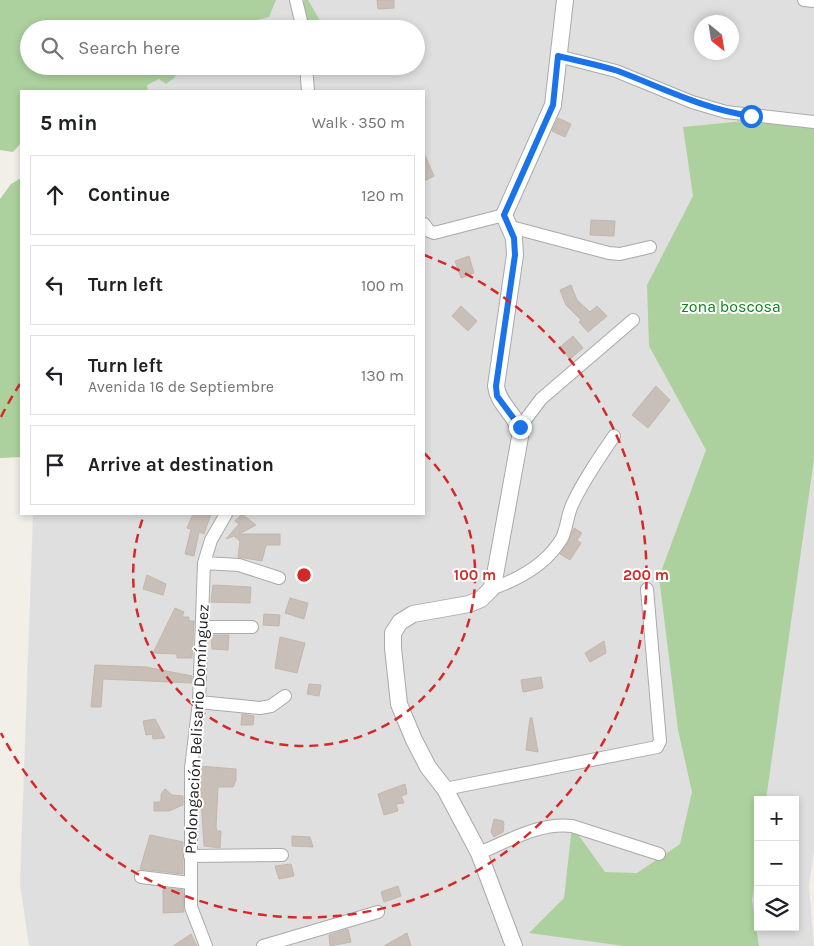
<!DOCTYPE html>
<meta charset="utf-8">
<style>
body{margin:0;font-family:Karla,sans-serif;background:#f2f2f2;color:#202124}
.controls{position:absolute;right:15px;bottom:15px;display:grid;overflow:hidden;border-radius:0px;box-shadow:0 2px 8px #0003}
.controls button{width:45px;height:45px;display:grid;place-items:center;padding:0;border:0;border-bottom:1px solid #e0e0e0;background:#fff;color:#202124;font:25px sans-serif}
.compass{position:absolute;left:694px;top:15px;width:45px;height:45px;border-radius:50%;background:#fff;box-shadow:0 2px 8px #0003;rotate:150deg}
.stop{position:absolute;width:15px;height:15px;margin:-11px;border:4px solid #1a73e8;border-radius:50%;background:#fff}
.stop.end{background:#1a73e8;border-color:#fff;box-shadow:0 1px 5px #0008}
.list{margin:0;padding:0;list-style:none}
h2{display:flex;justify-content:space-between;align-items:center;height:65px;margin:0;padding:0 20px;font-size:21px}
h2 small{font-size:16px;font-weight:400;color:#757577}
.list li{display:grid;grid-template-columns:32px 1fr auto;gap:15px;align-items:center;box-sizing:border-box;height:80px;margin:0 10px 10px;padding:0 10px;border:1px solid #e0e0e0;border-radius:0px}
.list b{display:block;font-size:19px;white-space:nowrap}
.list p{margin:0;font-size:16px;white-space:nowrap;color:#757577}
.list em{font-size:16px;font-style:normal;color:#757577}
.icon{flex:none;width:28px;height:28px;fill:none;stroke:currentColor;stroke-width:2;stroke-linecap:round;stroke-linejoin:round}
.map{position:relative;flex:none;width:814px;height:946px;overflow:hidden}
.search{position:absolute;background:#fff;box-shadow:0 2px 8px #0003;left:20px;top:20px;width:405px;height:55px;display:flex;align-items:center;gap:12px;box-sizing:border-box;padding:0 18px;border-radius:28px;color:#757577;font-size:19px}
.panel{position:absolute;background:#fff;box-shadow:0 2px 8px #0003;left:20px;top:90px;width:405px;height:425px;border-radius:0px}
.map>svg:first-child{display:block}
.residential{fill:#e0dfdf;fill-rule:evenodd}
.forest{fill:#add19e}
.building{fill:#c7bfb8;stroke:#c4b6ab}
.lines{fill:none;stroke-linecap:round;stroke-linejoin:round}
.minor-casing{stroke:#a9a9a9;stroke-width:14}
.tertiary-casing{stroke:#a9a9a9;stroke-width:18}
.minor{stroke:#fff;stroke-width:12}
.tertiary{stroke:#fff;stroke-width:16}
.route{stroke:#1a73e8;stroke-width:6}
.ring{fill:none;stroke:#d62828;stroke-width:2.5;stroke-dasharray:9 6}
.labels{text-anchor:middle;stroke-width:4;stroke-linejoin:round;paint-order:stroke}
.park-label{font-size:16px;fill:#0c8416;stroke:#fff}
.street-label{font-size:16px;fill:#222;stroke:#fff}
.centre{fill:#d62828;stroke:#fff;stroke-width:2.5}
.ring-label{font-size:15px;text-anchor:middle;font-weight:bold;fill:#d62828;stroke:#fff;stroke-width:4;stroke-linejoin:round;paint-order:stroke}
</style>
<div class="map">
<svg width="814" height="946" viewBox="0 0 814 946">
<rect width="100%" height="100%" fill="#f2efe9"/>
<!-- residential -->
<path class="residential" d="M122,0h692v851l-5,34 5,61h-785l-9,-62 13,-370h391v-423h-326l7,-25h311v-37h-302zM702,22h30v30h-30zM758,800h37v127h-37z"/>
<!-- forest -->
<path class="forest" d="M0,0h276l-7,17 -31,8 -2,4h-207v37h154l-9,12 -8,6 -7,-5 -12,6 1,6h-127v52l-8,9 -13,-2z
M304,0h4l17,29h-23l-10,-6z
M783,117l31,9v333l-48,341h-8v60l-6,40 7,46h-135l-95,-13 35,-35 8,-72 33,46 32,1 43,-29 12,-52 -14,-62 -19,-153 47,-127 -57,-104 -2,-61 46,-89 -10,-69z
M21,178v279l-21,1v-259l11,-15z"/>
<!-- building -->
<path class="building" d="M377,0h17v8l-16,1z
M558,118l13,6 -6,13 -13,-6z
M424,153l10,23 -10,5z
M591,220l24,1 -1,15 -24,-1z
M469,256l5,17 -13,5 -6,-17z
M571,285l6,15 13,12 7,-6 10,10 -19,16 -9,-10 2,-2 -15,-15 -6,-15z
M461,306l16,15 -9,10 -16,-15z
M573,336l10,12 -13,11 -10,-12z
M656,386l14,14 -22,28 -16,-13z
M193,514h18l-7,20 -5,-2 -5,24 -9,-2 6,-25 -4,-1z
M242,514l14,11 -17,9h41v11h-14l-4,16 -24,-4 2,-16 -6,-5 -8,3 13,-15 -4,-3z
M574,528l8,5 -5,7 4,3 -11,17 -10,-6 9,-13z
M147,575l19,9 -3,11 -20,-6z
M213,585l38,2 -1,16 -39,-1z
M290,598l18,5 -4,16 -19,-6z
M175,608l9,4 -2,5h7v4h5l-2,37h-15v-4l-24,-1z
M264,614l16,1 -1,11 -16,-1z
M211,635h18l-1,15 -16,-1z
M280,637l25,6 -8,30 -22,-5z
M604,641l2,12 -16,9 -5,-9z
M95,665l51,2 46,9v7l-89,-4 -2,28h-10z
M541,677l2,11 -20,4 -2,-12z
M309,684l12,1 -2,11 -12,-2z
M242,714l12,2 -1,9h-12z
M530,718h2l6,34 -12,-2z
M155,719l10,19 -12,1 -1,-5 -6,1 -3,-14z
M199,766l37,3v11l-3,7h-15l-2,40 1,4h4l-1,17 -16,-2z
M405,784l2,10 -6,2 3,7 -8,1 2,7 -14,4 -6,-21z
M165,789l7,6 11,1v9l-14,6h-15v-9h7v-8z
M494,819l9,2 1,3 -1,8 -9,5 -3,-5z
M150,835l33,7v32l-43,-5z
M292,836l18,1 3,10 -21,-1z
M291,864l3,12 -15,3 -4,-13z
M398,886l3,10 -17,6 -3,-10z
M163,888l20,2 1,22 -21,1z
M348,929l3,13 -21,4 -1,-11z
M407,933l4,13h-27z
M191,934l6,12h-24z"/>
<g class="lines">
<!-- minor casing -->
<g class="minor-casing">
<path id="minor" d="M296,0l7,29
M804,0l10,1
M558,56l58,15 76,31 34,10 88,10
M306,66l2,25
M424,224l5,7 5,2 70,-18
M511,227l98,26 11,1 30,-7
M520,427l21,-28 92,-79
M204,563l35,2 40,13
M491,589c26,-9 56,-25 71,-51 5,-10 5,-22 10,-33 11,-24 27,-47 42,-69
M202,627h50
M199,702l61,6 11,-2 14,-10
M445,789l212,-42 3,-6 -13,-152
M479,853c30,-12 60,-31 93,-27l87,28
M190,856l92,-1
M141,877l49,6
M206,946l-15,-39v-139l8,-66 5,-139 7,-23 15,-26
M263,946l115,-34"/>
</g>
<!-- tertiary casing -->
<g class="tertiary-casing">
<path id="tertiary" d="M514,946l-35,-93 -34,-64 -17,-22 -14,-27 -15,-36 -6,-56v-15l7,-11 13,-8 56,-10 12,-5 10,-10 4,-14 25,-138c0,-21 -22,-31 -24,-51l19,-131 -1,-17 -10,-23 49,-110 12,-105"/>
</g>
<!-- minor -->
<use href="#minor" class="minor"/>
<!-- tertiary -->
<use href="#tertiary" class="tertiary"/>
</g>
<g class="lines">
<!-- route -->
<path class="route" d="M520,427l-23,-31 -1,-10 19,-131 -1,-17 -10,-23 49,-110 5,-49c20,5 41,9 60,15 45,17 85,38 133,45"/>
</g>
<!-- distance rings -->
<g class="ring">
<path d="M424 453A171 171 0 1 1 144 515"/>
<path d="M1 417A342 342 0 0 1 20 384M424 255A342 342 0 1 1 1 733"/>
</g>
<g class="labels">
<!-- park labels -->
<g class="park-label">
<text x="731" y="312">zona boscosa</text>
</g>
<!-- street labels -->
<g class="street-label">
<text transform="translate(196 729) rotate(-87)" y="6">Prolongación Belisario Domínguez</text>
</g>
</g>
<circle cx="304" cy="575" r="8" class="centre"/>
<g class="ring-label">
<text x="475" y="580">100 m</text>
<text x="646" y="580">200 m</text>
</g>
</svg>
<div class="controls">
<button>+</button>
<button>−</button>
<button><svg class="icon" aria-label="layers" viewBox="0 0 24 24"><path d="M12 4l9 5-9 5-9-5zM3 14l9 5 9-5"/></svg></button>
</div>
<svg class="compass" viewBox="-18 -18 36 36"><path d="M0-13l5 13h-10z" fill="#e53935"/><path d="M0 13l5-13h-10z" fill="#757577"/></svg>
<div class="stop" style="left:751px;top:116px"></div>
<div class="stop end" style="left:520px;top:427px"></div>
<div class="search"><svg class="icon" aria-label="search" viewBox="0 0 24 24"><circle cx="10" cy="10" r="6"/><path d="M15 15l6 6"/></svg>Search here</div>
<section class="panel">
<h2>5 min<small>Walk · 350 m</small></h2>
<ul class="list">
<li><svg class="icon" aria-label="ahead" viewBox="0 0 24 24"><path d="M12 20V5M6 11l6-6 6 6"/></svg><div><b>Continue</b></div><em>120 m</em></li>
<li><svg class="icon" aria-label="left" viewBox="0 0 24 24"><path d="M17 20v-9H6M10 6l-5 5 5 5"/></svg><div><b>Turn left</b></div><em>100 m</em></li>
<li><svg class="icon" aria-label="left" viewBox="0 0 24 24"><path d="M17 20v-9H6M10 6l-5 5 5 5"/></svg><div><b>Turn left</b><p>Avenida 16 de Septiembre</p></div><em>130 m</em></li>
<li><svg class="icon" aria-label="arrive" viewBox="0 0 24 24"><path d="M6 21V4h12l-3 4 3 4H6"/></svg><div><b>Arrive at destination</b></div></li>
</ul>
</section>
</div>
